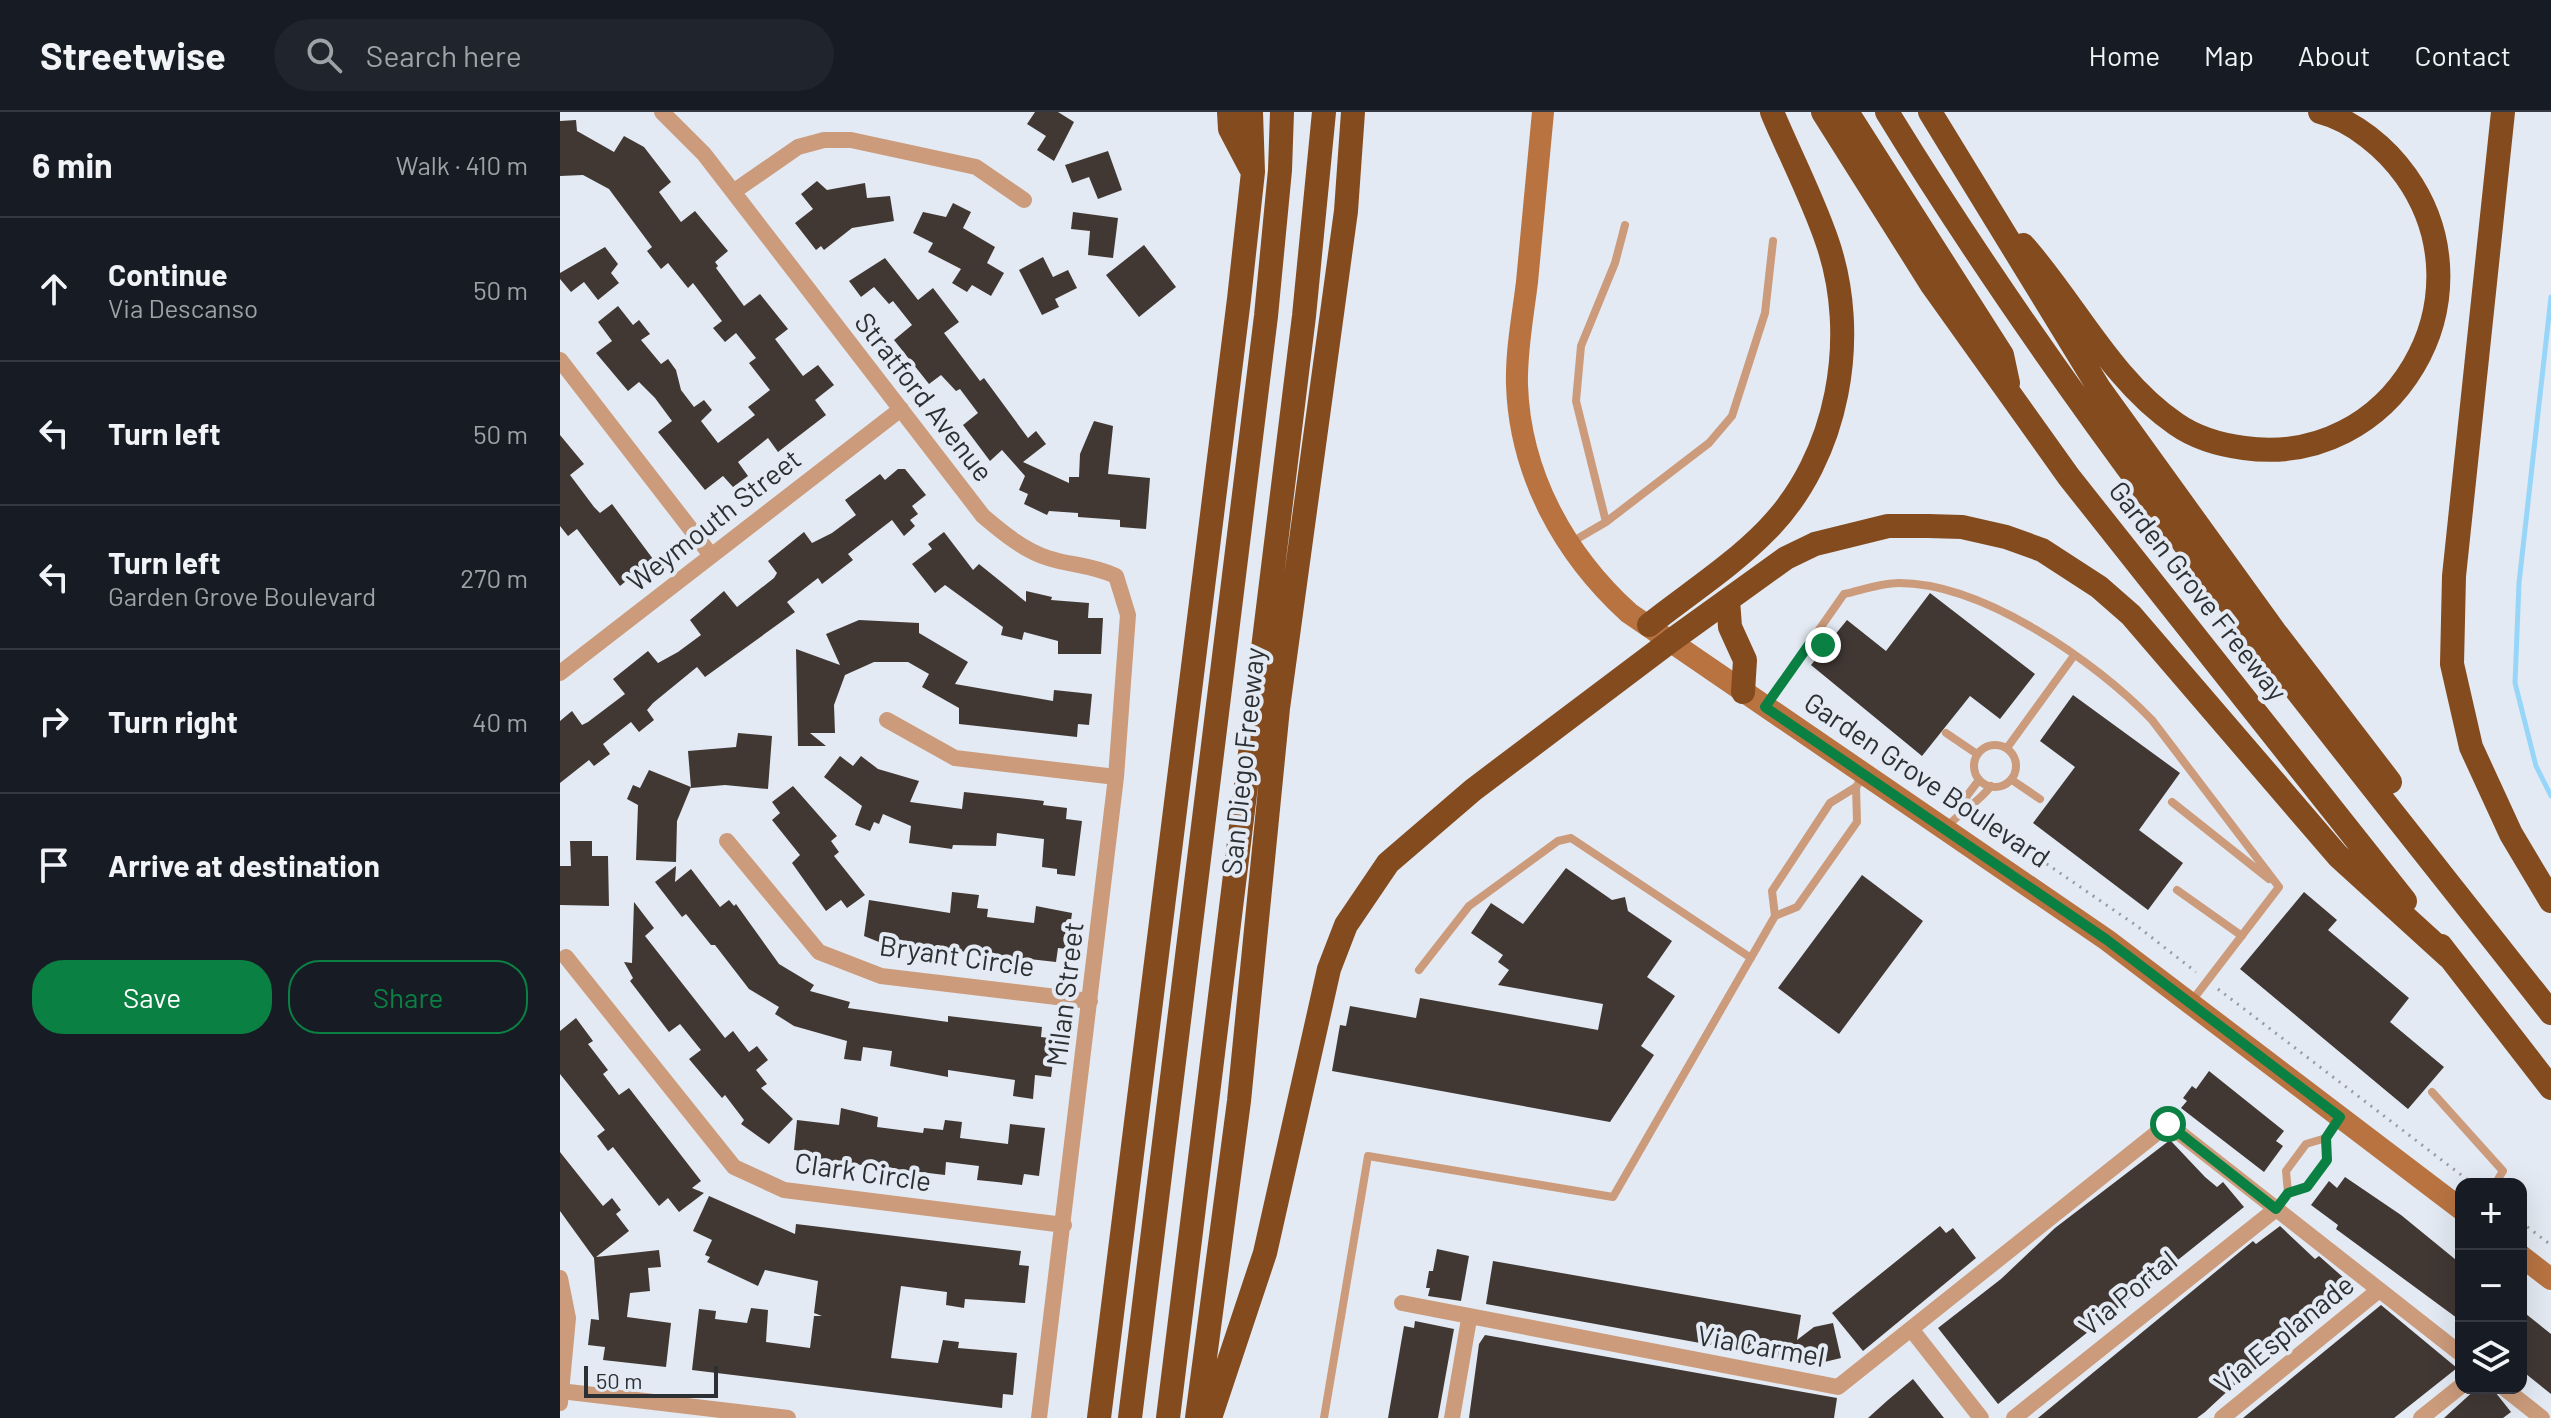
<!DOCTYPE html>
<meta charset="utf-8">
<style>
body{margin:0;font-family:Barlow,sans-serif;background:#20242c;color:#f1f3f6}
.controls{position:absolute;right:24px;bottom:24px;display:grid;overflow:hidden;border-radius:16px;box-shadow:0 8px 32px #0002}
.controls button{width:72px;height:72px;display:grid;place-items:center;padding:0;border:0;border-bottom:2px solid #363941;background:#171b24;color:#f1f3f6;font:40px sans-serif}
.scale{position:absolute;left:24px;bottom:20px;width:134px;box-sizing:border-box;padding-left:8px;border:4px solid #2d3033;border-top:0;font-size:22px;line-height:28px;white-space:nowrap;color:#2d3033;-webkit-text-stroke:6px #e3eaf3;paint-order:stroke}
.stop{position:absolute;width:24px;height:24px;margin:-18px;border:6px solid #0b8043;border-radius:50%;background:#fff}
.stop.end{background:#0b8043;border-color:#fff;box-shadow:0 2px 8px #0008}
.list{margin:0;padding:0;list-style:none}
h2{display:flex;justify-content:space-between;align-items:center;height:104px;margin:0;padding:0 32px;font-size:34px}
h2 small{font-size:26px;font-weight:400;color:#9ea1a6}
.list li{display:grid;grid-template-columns:52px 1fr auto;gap:24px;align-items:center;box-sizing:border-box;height:144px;padding:0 32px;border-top:2px solid #363941}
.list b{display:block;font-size:30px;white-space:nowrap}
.list p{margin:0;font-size:26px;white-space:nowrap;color:#9ea1a6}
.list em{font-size:26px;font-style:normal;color:#9ea1a6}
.actions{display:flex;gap:16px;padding:24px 32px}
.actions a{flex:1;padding:18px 0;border:2px solid #0b8043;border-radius:32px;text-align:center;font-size:28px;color:#0b8043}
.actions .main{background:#0b8043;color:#fff}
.icon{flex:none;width:44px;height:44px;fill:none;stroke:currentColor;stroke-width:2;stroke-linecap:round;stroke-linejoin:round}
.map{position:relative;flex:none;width:1991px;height:1306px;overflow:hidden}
header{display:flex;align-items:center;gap:48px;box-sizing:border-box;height:112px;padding:0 40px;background:#171b24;border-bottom:2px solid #363941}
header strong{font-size:38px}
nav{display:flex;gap:44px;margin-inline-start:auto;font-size:28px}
.search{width:560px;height:72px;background:#20242c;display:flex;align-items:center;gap:20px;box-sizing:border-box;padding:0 28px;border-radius:44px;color:#9ea1a6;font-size:30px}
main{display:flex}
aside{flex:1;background:#171b24}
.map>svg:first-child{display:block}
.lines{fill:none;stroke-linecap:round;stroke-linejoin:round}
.stream{stroke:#97d6f9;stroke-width:5}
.building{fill:#413834}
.path{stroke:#979ca3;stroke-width:3;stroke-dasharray:2 6;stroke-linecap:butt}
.lane{stroke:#cb9b7b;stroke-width:8}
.street{stroke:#cb9b7b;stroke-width:16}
.secondary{stroke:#b87341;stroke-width:22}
.highway{stroke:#844b1f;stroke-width:24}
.route{stroke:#0b8043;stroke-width:10}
.labels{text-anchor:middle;stroke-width:8;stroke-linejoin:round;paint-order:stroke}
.street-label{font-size:28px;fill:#2d3033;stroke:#e3eaf3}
</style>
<header>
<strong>Streetwise</strong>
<div class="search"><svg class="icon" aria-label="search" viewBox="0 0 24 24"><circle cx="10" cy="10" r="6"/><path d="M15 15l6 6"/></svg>Search here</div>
<nav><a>Home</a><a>Map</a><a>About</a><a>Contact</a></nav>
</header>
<main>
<aside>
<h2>6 min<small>Walk · 410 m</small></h2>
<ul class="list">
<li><svg class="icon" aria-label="ahead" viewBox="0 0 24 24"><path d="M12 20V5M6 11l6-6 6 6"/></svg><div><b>Continue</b><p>Via Descanso</p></div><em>50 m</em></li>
<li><svg class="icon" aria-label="left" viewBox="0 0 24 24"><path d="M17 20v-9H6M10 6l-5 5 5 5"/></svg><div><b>Turn left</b></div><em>50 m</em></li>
<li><svg class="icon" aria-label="left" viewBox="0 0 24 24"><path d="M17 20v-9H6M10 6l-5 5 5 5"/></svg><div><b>Turn left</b><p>Garden Grove Boulevard</p></div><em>270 m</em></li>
<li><svg class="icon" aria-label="right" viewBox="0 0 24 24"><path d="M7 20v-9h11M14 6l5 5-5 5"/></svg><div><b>Turn right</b></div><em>40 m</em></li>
<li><svg class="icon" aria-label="arrive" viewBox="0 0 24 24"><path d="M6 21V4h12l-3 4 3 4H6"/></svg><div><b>Arrive at destination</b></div></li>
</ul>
<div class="actions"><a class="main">Save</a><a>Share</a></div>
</aside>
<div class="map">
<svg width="1991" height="1306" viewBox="0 0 1991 1306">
<rect width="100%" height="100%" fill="#e3eaf3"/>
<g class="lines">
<!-- stream -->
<path class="stream" d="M1991,185l-32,286 -4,100 21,83 15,30"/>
</g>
<!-- building -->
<path class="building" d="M475,0h23l16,10 -20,39 -17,-11 9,-14 -19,-12z
M16,8l1,11 37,21 10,-16 20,11 27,35 -12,10 22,30 14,-11 33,40 -13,11 3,4 -2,2 28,38 16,-12 28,35 -13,10 28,37 15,-11 16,20 -19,15 11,15 -48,37 -10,-14 -30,24 10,14 -15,11 -10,-11 -18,14 -47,-58 14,-11 -17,-23 -16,-16 -11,9 -32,-38 16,-12 -14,-19 20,-16 15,19 6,-5 11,14 -9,6 20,24 7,-5 8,11 5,20 13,17 10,-7 8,10 -11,11 17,22 37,-28 -7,-8 22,-17 -21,-27 7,-5 -20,-25 -11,9 -12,-14 9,-7 -29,-38 -5,5 -20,-25 -7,6 -14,-18 5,-4 -43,-58 -26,-14 -23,1v-55z
M548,39l14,39 -24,9 -9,-22 -17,6 -7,-18z
M257,69l10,9 38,-7 2,15 23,-2 4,25 -42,7 -28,22 -3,-4 -5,4 -21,-27 18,-14 -12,-15z
M393,91l18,9 -8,16 32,19 -8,16 17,10 -13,23 -19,-11 -5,7 -15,-9 9,-14 -33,-17 5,-9 -20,-10 10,-21 23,5z
M513,100l45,6 -5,40 -25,-3 2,-24 -19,-2z
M584,133l32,42 -37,30 -33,-42z
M45,135l13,17 -7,9 8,10 -21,17 -14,-18 -13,10 -11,-13v-6z
M483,145l10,20 15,-7 9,18 -22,11 4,8 -17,8 -23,-45z
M325,146l33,42 15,-12 26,34 -15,11 36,48 4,-3 44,60 8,-7 10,13 -23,18 46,21v-6h10l1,-23 14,-33 19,5 -5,48 42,4 -4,51 -26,-2v-7l-42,-3v-4l-29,-2 -2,4 -23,-11 4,-10 -9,-4 6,-14 -23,-26 -12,11 -27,-36 15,-12 -18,-24 -4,2 -15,-16 -12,9 -35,-44 18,-15 -19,-24 -4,3 -15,-17 -13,10 -12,-16z
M0,323l24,29 -14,11 24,32 6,6 12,-9 41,55 -33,27 -43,-57 -9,7 -8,-10z
M338,357h7l21,26 -14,11 6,8 -8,6 5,6 -11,10 -12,-16 -44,34 5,6 -31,24 -4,-6 -31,24 8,10 -90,65 -8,-10 -44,36 -6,7 7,10 -15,12 -8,-10 -28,22 7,10 -16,12 -5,-6 -29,23v-62l12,-10 10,14 6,-3 37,-28 -12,-15 35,-28 10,12 20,-11 23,-17 -11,-15 19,-16 15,-13 13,16 37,-29 3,-5 -9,-12 36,-29 8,11 20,-10 24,-18 -11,-15 35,-26 5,6z
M384,420l29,38 6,-6 47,38v-11l26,6 -1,3 38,3 -1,15h15l-2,36h-43v-13l-34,-9 -2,8 -21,-5 2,-8 -58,-42 -10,8 -23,-29 20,-15 -4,-5z
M1370,481l105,81 -35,45 -30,-23 -48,60 -111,-91 11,-13 7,-3v-7l18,-22 39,31z
M299,508l60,3v10l49,29 -13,22 98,17 1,-11 38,4 -3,31 -11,-1 -1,13 -118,-13v-16l-37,-21 7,-13 -21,-12h-34l-29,13 -11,30 1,28h-25l16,13h-28l-2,-97 44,16 -14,-31z
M1513,583l107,78 -41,57 44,33 -35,47 -115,-87 42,-56 -35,-26z
M178,621l34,3 -4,53 -43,-4 -34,3 -3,-37 48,-4z
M280,644l13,10 8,-10 17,13 41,12 -9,21 52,7 2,-17 80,9 -1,4 24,3 -1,11 16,2 -7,55 -18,-2v-5l-15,-2 2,-28 -47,-6 -1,13 -43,-1 -1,4 -43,-6 2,-17 -28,-12 -4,10 -5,-2 -4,9 -15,-6 7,-19 -38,-29z
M89,658l42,17 -14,34 -1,41 -40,-2 2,-55 -11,-6 6,-14 7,3z
M233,674l44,50 -6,5 8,11 -5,4 31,39 -18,13 -6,-8 -15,11 -34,-48 8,-8 -28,-35 8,-7 -8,-11z
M10,729h22v15h16l1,50 -49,-1v-39h11z
M116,754l-1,16 16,-13 29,38 9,-7 5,6 2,-2 43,60 35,21 -4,6 40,11 -2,6 100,14v-6l94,11 -1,10 15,2 -5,38 -16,-2 -2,24 -20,-3 2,-16 -67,-10v7l-58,-11 2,-15 -29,-4 -2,14 -17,-2 3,-18 -53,-15 -19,-12 4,-7 -30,-18 -34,-44h-4l-25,-31 -4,3 -27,-35z
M1006,756l46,32 13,-3 3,14 44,30 -25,36 28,19 -34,50 13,9 -44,67 -278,-51 8,-46 6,1 4,-20 66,12 4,-20 178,32 5,-26 -105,-19 11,-15 -11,-8 5,-7 -32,-22 20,-30 32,21z
M1302,763l61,46 -84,113 -61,-46z
M392,780l27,3 -2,13 11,1 -1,8 47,6 2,-17 36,7 -5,36 -9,-1 -2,14 -177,-20 -15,-6 5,-36 81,13z
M1744,780l33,28 -9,10 81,68 -19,24 54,45 -36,42 -168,-140z
M74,790l20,26 -9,8 80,102 8,-7 16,21 8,-6 11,14 -12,10 11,14 -6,4 32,31 -24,25 -28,-20 3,-4 -19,-25 -3,3 -33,-39 12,-9 -21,-26 -11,8 -39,-51 3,-3 -9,-16 8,1z
M16,906l17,23 -5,3 20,26 -5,4 16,21 10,-7 72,93 -9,7 12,5 -25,19 -11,-14 -9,8 -46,-59 -5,4 -11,-15 8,-6 -45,-56v-43z
M1649,959l75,60 -8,10 7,5 -19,26 -83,-64 6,-7 -4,-3 9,-12 4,3z
M281,996l37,9 -1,10 46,6 1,-5 19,2 2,-10 17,2 -2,16 48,6 2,-20 35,4 -6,48 -15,-2 -2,11 -25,-3 -20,-2 2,-14 -33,-4 -1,13 -134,-16 1,-7 -18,-2 3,-30 42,5z
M1610,1028l35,37 12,10 6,-5 21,25 -246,197 -60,-76 63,-49 54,-51z
M0,1040l43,54 9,-8 9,12 -5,4 13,17 -33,26 63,-7 2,17 -13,1 2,23 -20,2 -3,24 44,6 -5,44 -63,-7 2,-13 -17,-2 3,-26 8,1 -5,-62 -34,-47z
M1785,1065l56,38 60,49v57l-125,-92 2,-4 -27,-20 18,-24 8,7z
M149,1084l86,38 1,-10 225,27 -2,14 10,1 -4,37 -60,-4 -1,9 -18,-3 1,-13 -46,-6 -10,72 47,5 5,-23 16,2 -1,6 59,5 -4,42 -10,-1 -1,14 -310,-38 7,-61 17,2 -1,8 32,4 4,-15 17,2 -2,32 44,6 4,-32h8l-8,-3 4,-32 -53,-11 -7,16 -51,-24 3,-5 -5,-2 7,-15 -19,-9z
M1380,1114l6,7 7,-5 23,30 -113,93 -31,-38z
M1720,1114l35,33 4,-3 34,30 -57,53 -63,47 -28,26 -8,6h-159l215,-177 3,3z
M877,1137l32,7 -8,45 -33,-5 2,-8h-4l3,-17h4z
M933,1149l308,54 -4,25 17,-13 19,-4 8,35 -25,6 -330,-60z
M1821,1193l76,63 -63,50h-151z
M1961,1198l30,24v60l-30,-24z
M855,1209l39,8 -16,89h-50l16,-92 10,2z
M925,1223l352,63 -3,20h-365l10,-74z
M1353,1267l31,39h-76l20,-18z
M1917,1276h15l19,24 -8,6h-59z"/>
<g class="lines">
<!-- path -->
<path class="path" d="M1418,715h15l144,99 59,46
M1658,877l255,195
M1961,1110l30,23"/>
<!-- lane -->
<path class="lane" d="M1046,410l103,-79 23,-27 33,-103 8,-72
M1010,431l36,-21 -30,-121 5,-55 34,-83 10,-38
M1253,527l10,6
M1207,592l77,-110c18,-4 37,-11 55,-11 84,0 196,78 253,137l127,167 -88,115
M1386,621l31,21
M1414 654a21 21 0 1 1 42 0a21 21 0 1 1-42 0Z
M1447,636l66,-91
M1452,668l28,19
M1612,690l97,77
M1407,693l-1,-8 13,-17
M1387,715c15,-17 30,-23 44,-41
M1617,778l65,46
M1215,804l22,-9 60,-85 -1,-35
M859,858l50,-64 89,-65 13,-3 180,120
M1872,980l71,79 -8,13
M1728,1081l-2,-22 20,-27 20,-6 13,-19
M1716,1097l12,-16 19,-6 20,-27 -1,-22
M764,1306l44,-262 245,41 162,-281 -3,-25 58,-88 26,-16 7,-11"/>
<!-- street -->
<path class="street" d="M102,0l42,42 279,362c19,16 40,34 65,42 25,8 40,6 68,18l12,39 -12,162 -77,641
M173,80l65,-45 26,-7h27l125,27 48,33
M0,248l150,194
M0,561l341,-264
M327,608l68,38 161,19
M167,729l92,111 62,24 209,25
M6,845l168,210 50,23 280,35
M0,1166l8,40 -8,85
M842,1191l436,84 330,-263 293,230
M1351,1217l70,89
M1944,1276l38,30
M0,1279l228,27
M892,1306l17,-99
M1454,1306l262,-209
M1662,1306l157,-128
M1861,1306l40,-32"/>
<!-- secondary -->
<path class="secondary" d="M983,0c-5,57 -11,113 -16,170 -4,33 -11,69 -10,103 3,89 47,169 112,228l478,327 354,269
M1961,1144l30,23"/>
<!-- highway -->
<path class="highway" d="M669,0l1,17 20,38
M1263,0l109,173 137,192 336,424
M1287,0l155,243 6,28
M1327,0c195,319 433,607 664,901
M1370,0l169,276 176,244 115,150
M1943,0l-49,464 -2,88 19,83 40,87 40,67
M1463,133c51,57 88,135 153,179 20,14 45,21 68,24 149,21 249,-149 162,-272 -20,-28 -52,-55 -86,-64
M1168,488l2,27 15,33 -2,32
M1089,513c39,-31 83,-59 118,-95 72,-73 93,-194 60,-289 -15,-44 -37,-86 -55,-129
M1881,834l110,142
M539,1306l140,-1119 14,-127 -2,-60
M570,1306l136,-1102 14,-146 2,-58
M608,1306l136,-1102 20,-204
M637,1306l42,-317 39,-393 68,-497 7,-99
M650,1306l55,-165 64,-284 17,-44 42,-62 85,-73 199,-150 114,-82 29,-14 73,-18h40l34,1 44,10 36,13 57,37 32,28 207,241 111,101"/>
</g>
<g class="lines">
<!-- route -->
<path class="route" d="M1263,533l-10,-6 -48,68 342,233 233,177 -14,21 1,22 -20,27 -19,6 -12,16 -108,-85"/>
</g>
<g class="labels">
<!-- street labels -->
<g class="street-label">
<text transform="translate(364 285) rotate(52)" y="10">Stratford Avenue</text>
<text transform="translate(154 408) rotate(-38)" y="10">Weymouth Street</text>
<text transform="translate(1638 479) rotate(52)" y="10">Garden Grove Freeway</text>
<text transform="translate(683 649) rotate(-84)" y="10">San Diego Freeway</text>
<text transform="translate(1367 668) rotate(34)" y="10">Garden Grove Boulevard</text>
<text transform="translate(397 844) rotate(8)" y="10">Bryant Circle</text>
<text transform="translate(505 882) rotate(-83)" y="10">Milan Street</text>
<text transform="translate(303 1060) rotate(8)" y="10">Clark Circle</text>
<text transform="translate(1568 1181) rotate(-39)" y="10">Via Portal</text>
<text transform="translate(1724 1222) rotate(-39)" y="10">Via Esplanade</text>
<text transform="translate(1201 1234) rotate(10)" y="10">Via Carmel</text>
</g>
</g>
</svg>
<div class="controls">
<button>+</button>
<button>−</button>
<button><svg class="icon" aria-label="layers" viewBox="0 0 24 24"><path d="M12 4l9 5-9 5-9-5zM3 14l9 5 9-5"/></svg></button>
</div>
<div class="scale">50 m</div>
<div class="stop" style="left:1608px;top:1012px"></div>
<div class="stop end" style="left:1263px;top:533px"></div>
</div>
</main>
